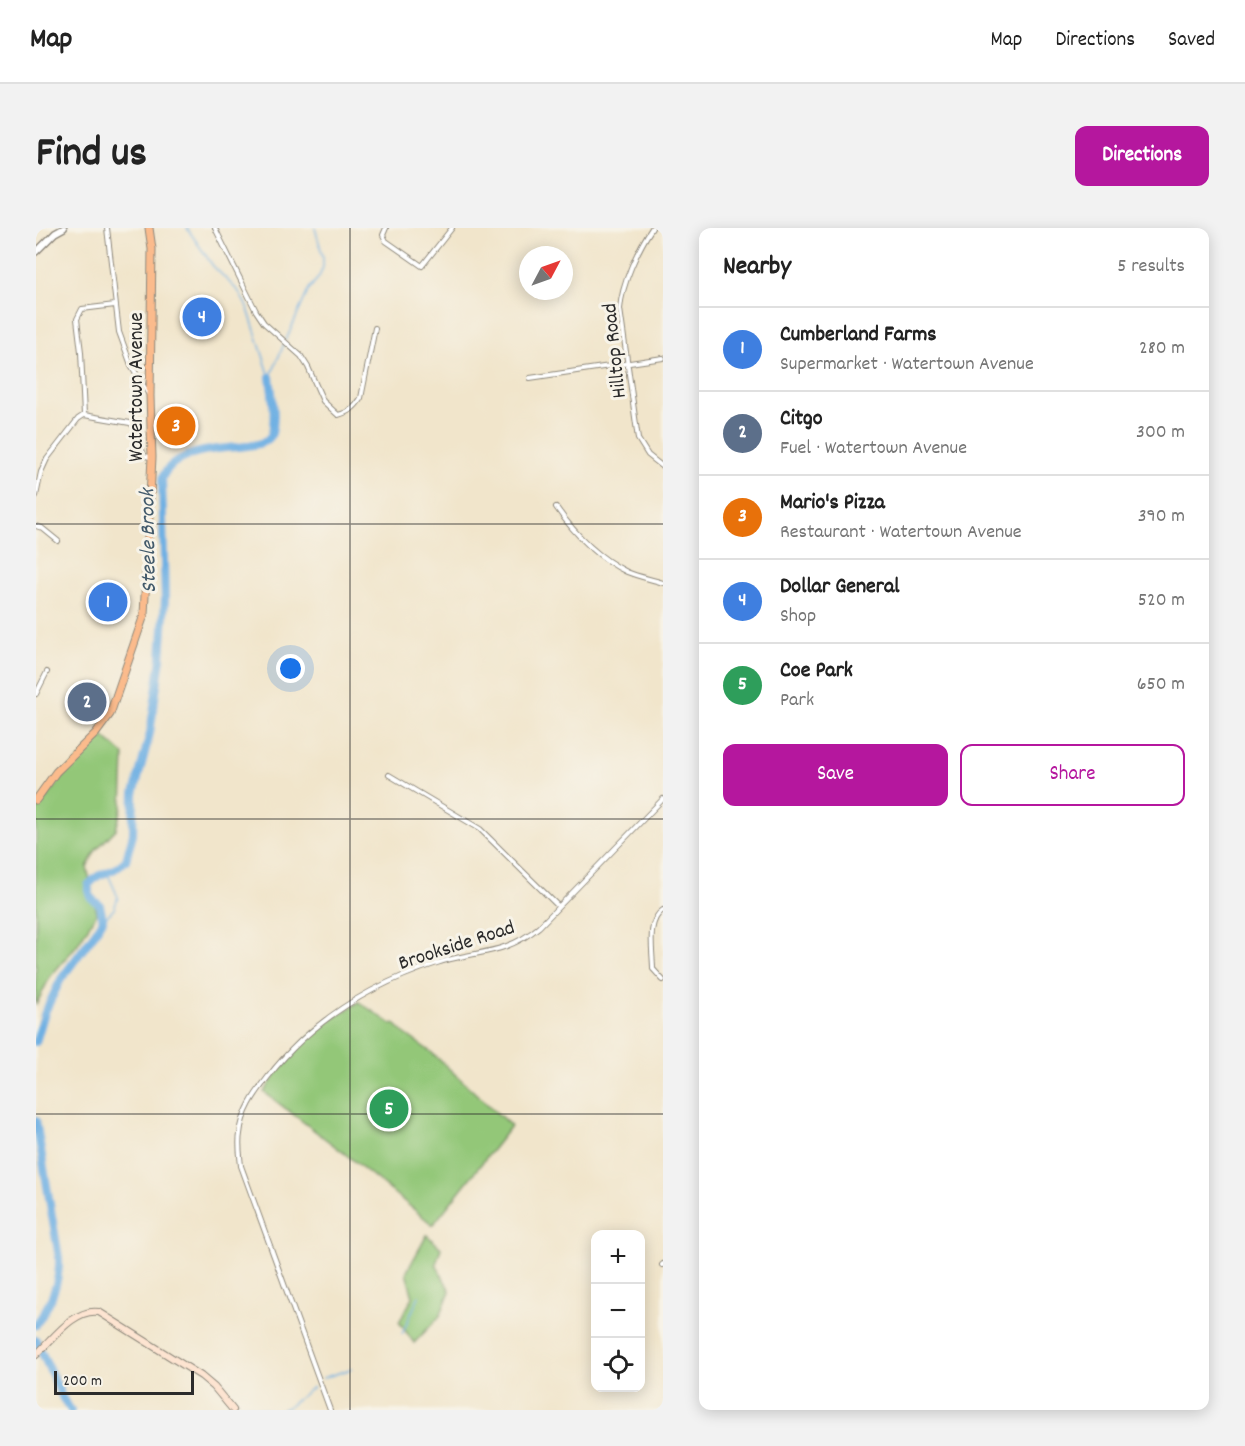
<!DOCTYPE html>
<meta charset="utf-8">
<style>
body{margin:0;font-family:Dekko,sans-serif;background:#f2f2f2;color:#222}
.controls{position:absolute;right:18px;bottom:18px;display:grid;overflow:hidden;border-radius:12px;box-shadow:0 3px 15px #0003}
.controls button{width:54px;height:54px;display:grid;place-items:center;padding:0;border:0;border-bottom:2px solid #e0e0e0;background:#fff;color:#222;font:30px sans-serif}
.compass{position:absolute;left:483px;top:18px;width:54px;height:54px;border-radius:50%;background:#fff;box-shadow:0 3px 15px #0003;rotate:49deg}
.scale{position:absolute;left:18px;bottom:15px;width:140px;box-sizing:border-box;padding-left:6px;border:3px solid #2b2b2b;border-top:0;font-size:16px;line-height:21px;white-space:nowrap;color:#2b2b2b;-webkit-text-stroke:4px #f7f3e8;paint-order:stroke}
.you{position:absolute;left:255px;top:441px;width:21px;height:21px;margin:-15px;border:4px solid #fff;border-radius:50%;background:#1a73e8;box-shadow:0 0 0 9px #1a73e833}
.badge{display:grid;place-items:center;width:39px;height:39px;border-radius:50%;background:#b5179e;color:#fff;font-size:20px;font-weight:700}
.pin{position:absolute;translate:-50% -50%;border:3px solid #fff;box-shadow:0 2px 6px #0006}
.list{margin:0;padding:0;list-style:none}
h2{display:flex;justify-content:space-between;align-items:center;height:78px;margin:0;padding:0 24px;font-size:26px}
h2 small{font-size:20px;font-weight:400;color:#767676}
.list li{display:grid;grid-template-columns:39px 1fr auto;gap:18px;align-items:center;box-sizing:border-box;height:84px;padding:0 24px;border-top:2px solid #e0e0e0}
.list b{display:block;font-size:22px;white-space:nowrap}
.list p{margin:0;font-size:20px;white-space:nowrap;color:#767676}
.list em{font-size:20px;font-style:normal;color:#767676}
.actions{display:flex;gap:12px;padding:18px 24px}
.actions a{flex:1;padding:14px 0;border:2px solid #b5179e;border-radius:12px;text-align:center;font-size:21px;color:#b5179e}
.actions .main{background:#b5179e;color:#fff}
.icon{flex:none;width:33px;height:33px;fill:none;stroke:currentColor;stroke-width:2;stroke-linecap:round;stroke-linejoin:round}
.map{position:relative;flex:none;width:627px;height:1182px;overflow:hidden;border-radius:12px}
header{display:flex;align-items:center;gap:36px;box-sizing:border-box;height:84px;padding:0 30px;background:#fff;border-bottom:2px solid #e0e0e0}
header strong{font-size:28px}
nav{display:flex;gap:33px;margin-inline-start:auto;font-size:21px}
.intro{display:flex;align-items:center;justify-content:space-between;box-sizing:border-box;height:144px;padding:0 36px}
h1{margin:0;font-size:42px}
.button{padding:15px 27px;border-radius:12px;background:#b5179e;color:#fff;font-size:21px;font-weight:700}
main{display:flex;gap:36px;padding:0 36px}
aside{flex:1;background:#fff;border-radius:12px;box-shadow:0 3px 15px #0003}
.map>svg:first-child{display:block}
.green{fill:#93c778;stroke:#5f7952;stroke-width:1.5}
.lines{fill:none;stroke-linecap:round;stroke-linejoin:round}
.stream{stroke:#6fb0e3;stroke-width:1.5}
.river{stroke:#6fb0e3;stroke-width:8}
.minor-casing{stroke:#8e887b;stroke-width:6}
.tertiary-casing{stroke:#8e887b;stroke-width:8}
.secondary-casing{stroke:#8e887b;stroke-width:8}
.primary-casing{stroke:#8e887b;stroke-width:9}
.minor{stroke:#fff;stroke-width:4}
.tertiary{stroke:#fff;stroke-width:5}
.secondary{stroke:#fde4d1;stroke-width:6}
.primary{stroke:#fbbb8c;stroke-width:7}
.grid{fill:none;stroke:#2b2b2b;stroke-width:1.5;stroke-opacity:0.55}
.labels{text-anchor:middle;stroke-width:6;stroke-linejoin:round;paint-order:stroke}
.street-label{font-size:21px;fill:#2b2b2b;stroke:#f7f3e8}
.water-label{font-size:22px;font-style:italic;fill:#435a6b;stroke:#f7f3e8}
</style>
<header>
<strong>Map</strong>
<nav><a>Map</a><a>Directions</a><a>Saved</a></nav>
</header>
<div class="intro"><h1>Find us</h1><a class="button">Directions</a></div>
<main>
<div class="map">
<svg width="627" height="1182" viewBox="0 0 627 1182">
<rect width="100%" height="100%" fill="#f7f3e8"/>
<filter id="ink" filterUnits="userSpaceOnUse"><feTurbulence type="fractalNoise" baseFrequency=".0167" numOctaves="2"/><feDisplacementMap in="SourceGraphic" scale="12" xChannelSelector="R" yChannelSelector="G"/><feConvolveMatrix kernelMatrix="1 2 1 2 8 2 1 2 1" color-interpolation-filters="sRGB"/></filter>
<filter id="wash" filterUnits="userSpaceOnUse"><feTurbulence type="fractalNoise" baseFrequency=".008" numOctaves="4" result="noise"/><feDisplacementMap in="SourceGraphic" scale="24" xChannelSelector="R" yChannelSelector="G"/><feGaussianBlur stdDeviation="1.35" result="paint"/><feColorMatrix in="noise" values="0 0 0 0 0 0 0 0 0 0 0 0 0 0 0 0 0 1.4 0 .05"/><feComposite in="paint" operator="in"/></filter>
<g filter="url(#wash)">
<rect width="100%" height="100%" fill="#f1e5cb"/>
<!-- green -->
<path class="green" d="M67,508l21,19 -2,52 -6,22 -20,21 -9,17 10,46 -20,32 -27,32 -14,28v-194l34,-43z
M323,774l34,23 1,-2 10,10 27,19 80,74 -78,99 -80,-65 -89,-68c15,-22 31,-44 52,-61 13,-11 29,-20 43,-29z
M391,1007l14,13 -5,16 14,27 -10,25 -26,27 -15,-21 14,-25 -7,-24z"/>
<g class="lines">
<!-- stream -->
<path class="stream" d="M151,0l26,38 26,26 9,17 22,68
M250,112l23,-51 10,-12 4,-10v-10l-8,-29
M235,147l13,-31
M67,692l11,-11 4,-12 -11,-25
M366,1106l17,-38
M287,1150l28,-9
M200,1175l33,7
M245,1182l7,-3 25,-20"/>
<!-- river -->
<path class="river" d="M0,814l9,-30 16,-33 34,-46 8,-13 -3,-15 -10,-8 -2,-12 10,-9 17,-7 11,-9 7,-26 1,-40 16,-61 11,-75 4,-58 -3,-122c21,-45 104,-19 110,-45 4,-17 0,-39 -2,-56
M0,892l23,138c1,26 -9,46 -23,67
M0,1112l27,59 8,11"/>
</g>
</g>
<g filter="url(#ink)">
<g class="lines">
<!-- minor casing -->
<g class="minor-casing">
<path id="minor" d="M71,0l12,104 12,33 18,30
M179,0l41,83 8,12 37,33 7,11 15,34 15,14c11,-3 17,-7 23,-17l14,-70
M350,0l-3,7 3,6 36,25 30,-38
M616,0c-14,21 -30,55 -32,81l18,130 10,16 15,12
M494,150l133,-20
M48,187l46,8 5,4 9,29 7,1
M0,268l5,-24 6,-13 31,-40 6,-4 -3,-63 -4,-33 5,-10 33,-4
M520,279c18,26 42,51 71,65 12,5 24,7 36,11
M0,298l6,2 16,13
M0,466l11,-22
M353,547l91,54 78,77
M627,682c-17,11 -10,41 -10,59l10,11
M626,1037l1,-1
M294,1182l-89,-244c-1,-11 -3,-22 -1,-32 2,-22 15,-40 28,-57 43,-56 102,-92 169,-114 40,-13 67,-7 102,-36l124,-128"/>
</g>
<!-- tertiary casing -->
<g class="tertiary-casing">
<path id="tertiary" d="M0,24l19,-19 9,-5"/>
</g>
<!-- secondary casing -->
<g class="secondary-casing">
<path id="secondary" d="M0,1127c17,-16 38,-47 63,-43l102,64 13,11 19,23"/>
</g>
<!-- primary casing -->
<g class="primary-casing">
<path id="primary" d="M0,572l20,-28 40,-39 14,-19 34,-99 8,-158 -2,-61 2,-147 -3,-21"/>
</g>
<!-- minor -->
<use href="#minor" class="minor"/>
<!-- tertiary -->
<use href="#tertiary" class="tertiary"/>
<!-- secondary -->
<use href="#secondary" class="secondary"/>
<!-- primary -->
<use href="#primary" class="primary"/>
</g>
</g>
<!-- grid -->
<path class="grid" d="M314,0v1182M0,296h627M0,591h627M0,886h627"/>
<g class="labels">
<!-- street labels -->
<g class="street-label">
<text transform="translate(577 123) rotate(-96)" y="7">Hilltop Road</text>
<text transform="translate(99 159) rotate(-90)" y="7">Watertown Avenue</text>
<text transform="translate(420 716) rotate(-18)" y="7">Brookside Road</text>
</g>
<!-- water labels -->
<g class="water-label">
<text transform="translate(110 313) rotate(-91)" y="8">Steele Brook</text>
</g>
</g>
</svg>
<div class="controls">
<button>+</button>
<button>−</button>
<button><svg class="icon" aria-label="locate" viewBox="0 0 24 24"><circle cx="12" cy="12" r="6"/><path d="M12 2v4M12 18v4M2 12h4M18 12h4"/></svg></button>
</div>
<svg class="compass" viewBox="-18 -18 36 36"><path d="M0-13l5 13h-10z" fill="#e53935"/><path d="M0 13l5-13h-10z" fill="#767676"/></svg>
<div class="scale">200 m</div>
<div class="you"></div>
<div class="pin badge" style="left:72px;top:374px;background:#3f7fe0">1</div>
<div class="pin badge" style="left:51px;top:474px;background:#5c6f8a">2</div>
<div class="pin badge" style="left:140px;top:198px;background:#e8710a">3</div>
<div class="pin badge" style="left:166px;top:89px;background:#3f7fe0">4</div>
<div class="pin badge" style="left:353px;top:881px;background:#2e9e5b">5</div>
</div>
<aside>
<h2>Nearby<small>5 results</small></h2>
<ul class="list">
<li><span class="badge" style="background:#3f7fe0">1</span><div><b>Cumberland Farms</b><p>Supermarket · Watertown Avenue</p></div><em>280 m</em></li>
<li><span class="badge" style="background:#5c6f8a">2</span><div><b>Citgo</b><p>Fuel · Watertown Avenue</p></div><em>300 m</em></li>
<li><span class="badge" style="background:#e8710a">3</span><div><b>Mario's Pizza</b><p>Restaurant · Watertown Avenue</p></div><em>390 m</em></li>
<li><span class="badge" style="background:#3f7fe0">4</span><div><b>Dollar General</b><p>Shop</p></div><em>520 m</em></li>
<li><span class="badge" style="background:#2e9e5b">5</span><div><b>Coe Park</b><p>Park</p></div><em>650 m</em></li>
</ul>
<div class="actions"><a class="main">Save</a><a>Share</a></div>
</aside>
</main>
